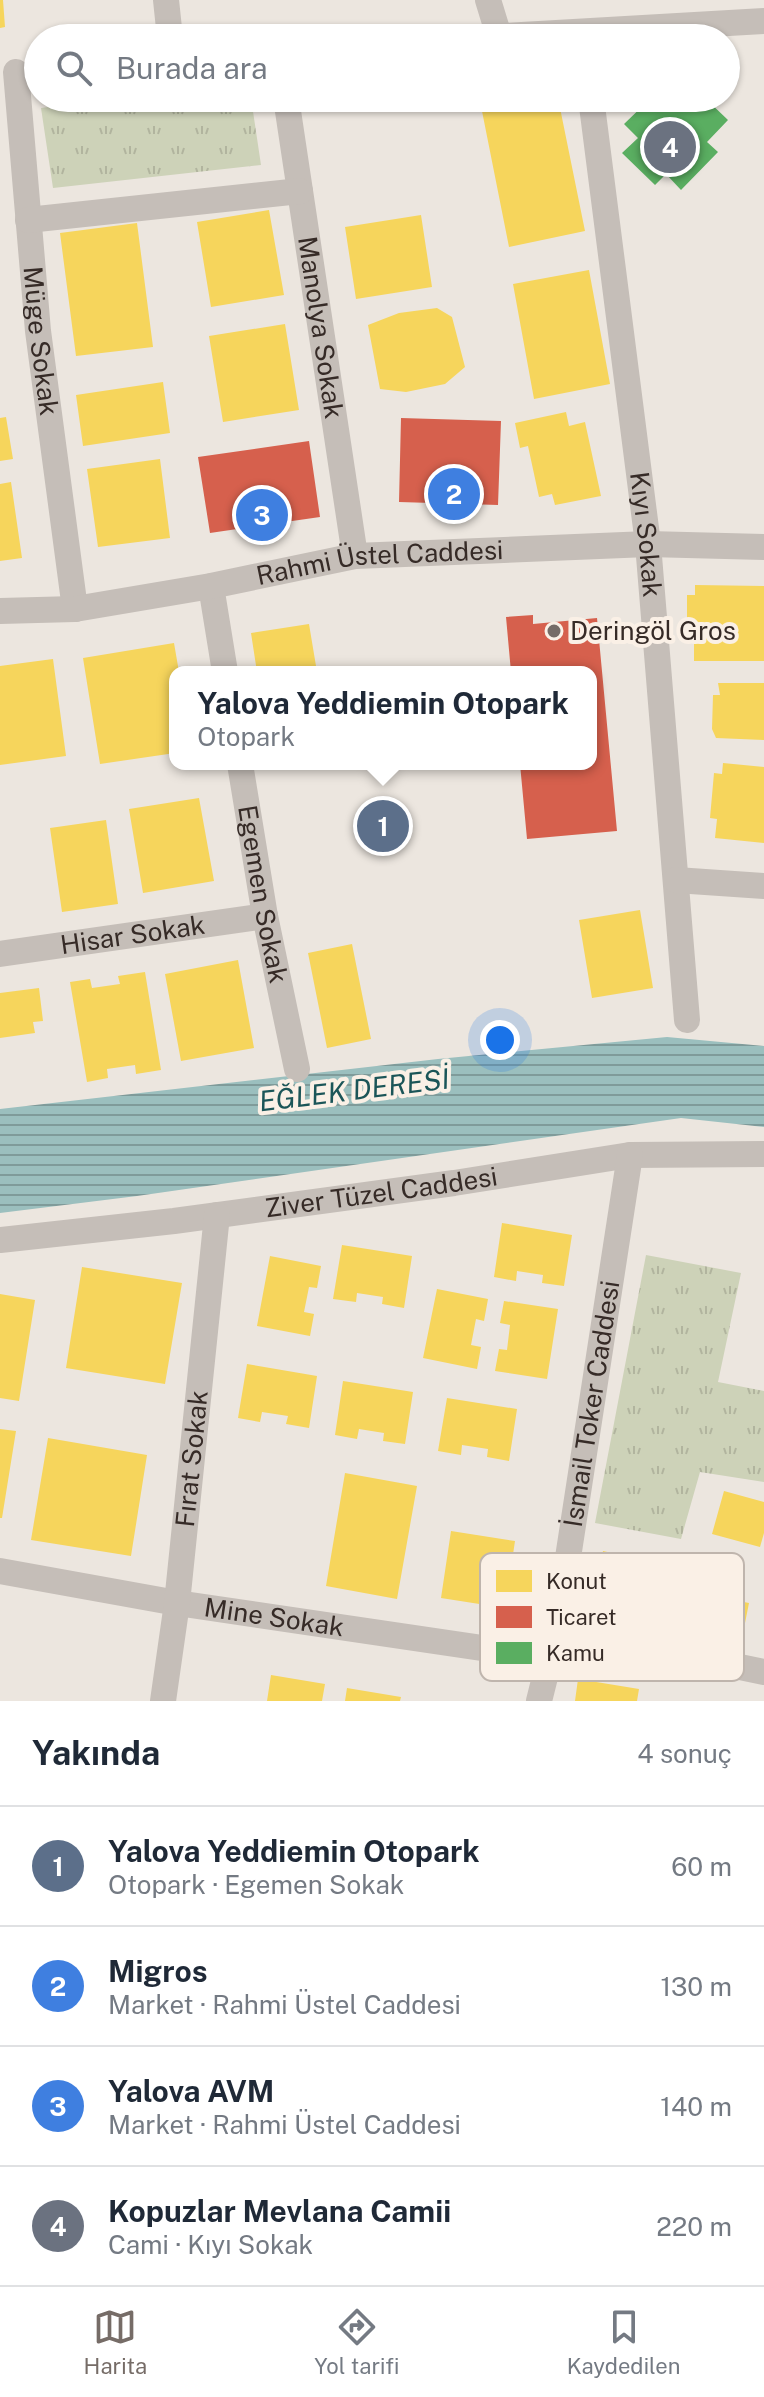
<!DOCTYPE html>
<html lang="tr">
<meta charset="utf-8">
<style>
body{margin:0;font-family:"Public Sans",sans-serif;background:#f2f2f3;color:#1f2937}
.you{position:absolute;left:500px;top:1040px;width:28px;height:28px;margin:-20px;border:6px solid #fff;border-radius:50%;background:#1a73e8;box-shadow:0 0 0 12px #1a73e833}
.badge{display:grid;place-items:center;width:52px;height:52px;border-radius:50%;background:#766c67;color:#fff;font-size:26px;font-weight:700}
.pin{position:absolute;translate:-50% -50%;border:4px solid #fff;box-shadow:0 2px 8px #0006}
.popup{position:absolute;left:169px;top:666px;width:428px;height:104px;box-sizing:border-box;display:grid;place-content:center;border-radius:16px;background:#fff;filter:drop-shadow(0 2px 6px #0005);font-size:26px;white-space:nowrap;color:#747a83}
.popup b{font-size:30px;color:#1f2937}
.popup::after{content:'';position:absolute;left:50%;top:100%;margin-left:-16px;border:16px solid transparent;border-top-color:#fff}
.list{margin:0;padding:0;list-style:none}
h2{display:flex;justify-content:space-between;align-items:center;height:104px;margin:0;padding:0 32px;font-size:34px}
h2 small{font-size:26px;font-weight:400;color:#747a83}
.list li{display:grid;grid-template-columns:52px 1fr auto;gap:24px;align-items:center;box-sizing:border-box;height:120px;padding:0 32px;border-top:2px solid #e0e1e3}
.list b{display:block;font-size:30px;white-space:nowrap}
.list p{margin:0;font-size:26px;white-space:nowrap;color:#747a83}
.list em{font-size:26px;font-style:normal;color:#747a83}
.icon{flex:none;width:44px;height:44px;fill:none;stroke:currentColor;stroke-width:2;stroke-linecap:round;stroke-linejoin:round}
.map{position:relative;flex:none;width:764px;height:1701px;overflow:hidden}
.search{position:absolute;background:#fff;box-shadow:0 2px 6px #0004;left:24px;right:24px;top:24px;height:88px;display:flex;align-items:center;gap:20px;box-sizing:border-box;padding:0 28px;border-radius:44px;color:#747a83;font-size:30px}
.sheet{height:584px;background:#fff}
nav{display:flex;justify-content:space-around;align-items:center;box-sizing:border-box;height:112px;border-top:2px solid #e0e1e3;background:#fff;font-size:22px;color:#747a83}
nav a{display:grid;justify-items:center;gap:4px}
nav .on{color:#766c67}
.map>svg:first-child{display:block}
.grass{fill:url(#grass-tufts)}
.water{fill:url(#water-rules)}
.homes{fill:#f6d55c}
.shops{fill:#d6604d}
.public{fill:#5aae61}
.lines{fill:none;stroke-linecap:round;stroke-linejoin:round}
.street{stroke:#c5beb8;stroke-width:26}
.poi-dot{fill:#766c67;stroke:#faf0e6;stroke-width:3}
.labels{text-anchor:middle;stroke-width:8;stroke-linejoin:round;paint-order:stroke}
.street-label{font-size:26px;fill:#362b27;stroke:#faf0e6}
.poi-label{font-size:26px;fill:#362b27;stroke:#faf0e6;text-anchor:start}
.water-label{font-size:28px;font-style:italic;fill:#1b5558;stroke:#faf0e6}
.key{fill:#faf0e6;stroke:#bfb5ad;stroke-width:2}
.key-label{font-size:22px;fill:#362b27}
</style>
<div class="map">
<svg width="764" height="1701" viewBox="0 0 764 1701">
<defs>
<pattern id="grass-tufts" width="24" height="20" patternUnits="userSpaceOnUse" patternTransform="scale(2)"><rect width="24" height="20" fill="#cdd2b8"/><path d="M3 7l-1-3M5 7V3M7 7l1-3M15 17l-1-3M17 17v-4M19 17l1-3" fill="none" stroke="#b1b49e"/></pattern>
<pattern id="water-rules" width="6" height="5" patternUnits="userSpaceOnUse" patternTransform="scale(2)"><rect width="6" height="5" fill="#9bbfbe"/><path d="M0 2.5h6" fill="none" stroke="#7f9b9a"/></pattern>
</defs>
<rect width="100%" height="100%" fill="#ece6df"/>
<!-- grass -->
<path class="grass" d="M114,98h137l10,67 -208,23 -12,-80z
M646,1255l95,18 -23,109 46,9v91l-64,-10 -19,67 -86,-16z"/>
<!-- water -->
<path class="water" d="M667,1037l97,9v81l-83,-9 -544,78 -137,17v-104l438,-50z"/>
<!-- homes -->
<path class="homes" d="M0,0h3l2,27 -5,1z
M494,98h64l27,133 -76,16 -29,-146z
M269,210l15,85 -73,12 -14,-85z
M421,215l11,72 -76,12 -11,-72z
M137,223l16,124 -77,9 -16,-123z
M589,270l21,114 -76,15 -21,-115z
M437,308l15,9 13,50 -20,17 -39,8 -26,-3 -12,-64 31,-12z
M285,324l14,86 -76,12 -14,-86z
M163,382l7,51 -87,13 -7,-51z
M566,412l3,14 16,-4 16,74 -46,9 -3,-11 -13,3 -11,-51 -8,2 -5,-25z
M6,417l7,42 -13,2v-43z
M160,459l10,79 -72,9 -11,-78z
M11,482l11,76 -22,3v-77z
M695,585l69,1v75h-70v-20h-7v-46h8z
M309,624l8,48h-60l-6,-39z
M174,643l5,29h-4v81l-75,11 -17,-106z
M53,659l13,97 -66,9v-99z
M718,683h46v57l-48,-2 -4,-9 1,-34h7z
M723,763l41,4v76l-49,-5 2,-19 -7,-1 4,-45 8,1z
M199,798l15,83 -71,12 -14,-84z
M106,820l12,84 -56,8 -12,-84z
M640,910l13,78 -61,10 -13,-78z
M352,944l19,95 -44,9 -19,-95z
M238,960l16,88 -73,13 -16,-87z
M145,972l16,98 -25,4 -1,-9 -28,4 1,9 -21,4 -17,-100 20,-3 2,9 28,-4 -2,-8z
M39,988l4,33 -10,1 2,11 -35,5v-45z
M502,1223l70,12 -8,51 -22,-3 1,-8 -26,-4 -1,10 -22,-4z
M342,1245l70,11 -8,52 -22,-4 1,-7 -26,-4 -1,9 -23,-3z
M270,1256l51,10 -4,22 -8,-1 -5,25 10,2 -4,22 -53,-10z
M82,1267l100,16 -17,101 -99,-16z
M437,1289l51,10 -4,22 -8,-2 -5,26 10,2 -4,22 -54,-11z
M0,1294l35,6 -16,101 -19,-3z
M504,1301l54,8 -11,70 -52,-8 4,-22 8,1 3,-25 -10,-2z
M247,1364l70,12 -8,52 -23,-4 2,-8 -26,-4 -2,10 -22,-4z
M343,1381l70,11 -8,52 -22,-3 1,-8 -25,-4 -2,10 -22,-4z
M447,1398l70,11 -8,52 -22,-4 1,-8 -26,-4 -1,10 -23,-4z
M0,1429l16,2 -14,87h-2z
M48,1438l99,17 -16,101 -100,-16z
M345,1473l72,13 -20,113 -71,-13z
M724,1491l40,11v31l-4,14 -48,-13z
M451,1531l64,10 -10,67 -64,-10z
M603,1551l67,15 -14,63 -68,-16z
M682,1590l67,13 -8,40 -66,-13z
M271,1675l54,9 -3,17h-55z
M578,1679l61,10 -2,12h-62z
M347,1688l54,9 -1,4h-55z"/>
<!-- shops -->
<path class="shops" d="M401,418l100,3 -3,84 -99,-3z
M309,441l11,76 -110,16 -12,-76z
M533,615v9l64,-6 20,213 -90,8 -7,-75h71v-92h-80l-5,-55z"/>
<!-- public -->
<path class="public" d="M651,98h11l9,8 8,-8h26l23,22 -21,22 11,10 -37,38 -15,-16 -11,11 -33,-32 16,-15 -14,-14z"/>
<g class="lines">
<!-- street -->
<g class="street">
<path d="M166,0l4,38"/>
<path d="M488,0l11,36"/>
<path d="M469,38l295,-17"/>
<path id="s1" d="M16,72l22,259 37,278"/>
<path id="s2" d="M286,98l69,458"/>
<path id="s3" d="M591,98l57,446 39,476"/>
<path d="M28,220l272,-29"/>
<path d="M211,586l14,86"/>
<path id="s4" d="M0,611l75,-2 136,-23 144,-30 293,-12 116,3"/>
<path id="s5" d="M240,764l25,152 32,153"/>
<path d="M676,880l88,6"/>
<path id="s6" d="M0,954l265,-38"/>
<path id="s7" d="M0,1240l174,-19 280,-38 176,-28 134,-1"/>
<path id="s8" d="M0,1571l177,32 373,55"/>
<path d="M557,1629l207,43"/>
<path id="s9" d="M163,1701l14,-98 40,-388"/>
<path id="s10" d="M539,1701l18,-72 73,-474"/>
</g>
</g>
<!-- markers -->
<circle class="poi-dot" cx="554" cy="631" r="8"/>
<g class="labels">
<!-- street labels -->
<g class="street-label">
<text dy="9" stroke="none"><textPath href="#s2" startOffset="232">Manolya Sokak</textPath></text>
<text dy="9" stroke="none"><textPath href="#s1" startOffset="270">Müge Sokak</textPath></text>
<text dy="9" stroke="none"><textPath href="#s3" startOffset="440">Kıyı Sokak</textPath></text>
<text dy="9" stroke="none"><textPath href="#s4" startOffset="384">Rahmi Üstel Caddesi</textPath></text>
<text dy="9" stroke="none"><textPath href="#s5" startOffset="132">Egemen Sokak</textPath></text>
<text dy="9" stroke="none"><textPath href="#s6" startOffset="134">Hisar Sokak</textPath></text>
<text dy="9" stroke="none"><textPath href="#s7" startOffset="384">Ziver Tüzel Caddesi</textPath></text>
<text dy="9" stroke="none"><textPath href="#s10" startOffset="302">İsmail Toker Caddesi</textPath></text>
<text dy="9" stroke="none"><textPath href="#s9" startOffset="244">Fırat Sokak</textPath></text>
<text dy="9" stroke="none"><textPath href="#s8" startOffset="278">Mine Sokak</textPath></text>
</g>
<!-- poi labels -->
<g class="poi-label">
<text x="570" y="640">Deringöl Gros</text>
</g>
<!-- water labels -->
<g class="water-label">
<text transform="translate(354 1090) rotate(-7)" y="10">EĞLEK DERESİ</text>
</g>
</g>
<!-- legend -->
<rect x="480" y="1553" width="264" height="128" rx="12" class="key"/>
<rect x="496" y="1570" width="36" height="22" fill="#f6d55c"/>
<rect x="496" y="1606" width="36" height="22" fill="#d6604d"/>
<rect x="496" y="1642" width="36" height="22" fill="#5aae61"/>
<g class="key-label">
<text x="546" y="1589">Konut</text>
<text x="546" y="1625">Ticaret</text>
<text x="546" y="1661">Kamu</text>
</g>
</svg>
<div class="you"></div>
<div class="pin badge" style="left:383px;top:826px;background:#5c6f8a">1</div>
<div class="popup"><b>Yalova Yeddiemin Otopark</b>Otopark</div>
<div class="pin badge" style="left:454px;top:494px;background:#3f7fe0">2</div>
<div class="pin badge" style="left:262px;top:515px;background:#3f7fe0">3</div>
<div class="pin badge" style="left:670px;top:147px;background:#6b7280">4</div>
<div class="search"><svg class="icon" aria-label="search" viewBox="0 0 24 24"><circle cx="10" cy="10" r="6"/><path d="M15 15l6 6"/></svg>Burada ara</div>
</div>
<section class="sheet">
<h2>Yakında<small>4 sonuç</small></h2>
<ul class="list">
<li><span class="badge" style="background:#5c6f8a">1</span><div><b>Yalova Yeddiemin Otopark</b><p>Otopark · Egemen Sokak</p></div><em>60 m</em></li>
<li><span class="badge" style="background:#3f7fe0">2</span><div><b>Migros</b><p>Market · Rahmi Üstel Caddesi</p></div><em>130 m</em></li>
<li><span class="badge" style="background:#3f7fe0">3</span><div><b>Yalova AVM</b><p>Market · Rahmi Üstel Caddesi</p></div><em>140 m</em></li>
<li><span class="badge" style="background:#6b7280">4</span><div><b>Kopuzlar Mevlana Camii</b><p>Cami · Kıyı Sokak</p></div><em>220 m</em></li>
</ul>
</section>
<nav>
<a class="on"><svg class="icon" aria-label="map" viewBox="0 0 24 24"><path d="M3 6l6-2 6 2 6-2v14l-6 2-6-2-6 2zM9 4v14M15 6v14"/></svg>Harita</a>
<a><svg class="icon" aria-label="directions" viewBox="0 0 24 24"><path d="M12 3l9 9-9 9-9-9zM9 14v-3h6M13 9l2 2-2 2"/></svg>Yol tarifi</a>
<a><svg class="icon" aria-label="saved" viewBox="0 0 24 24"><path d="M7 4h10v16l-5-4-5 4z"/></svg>Kaydedilen</a>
</nav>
